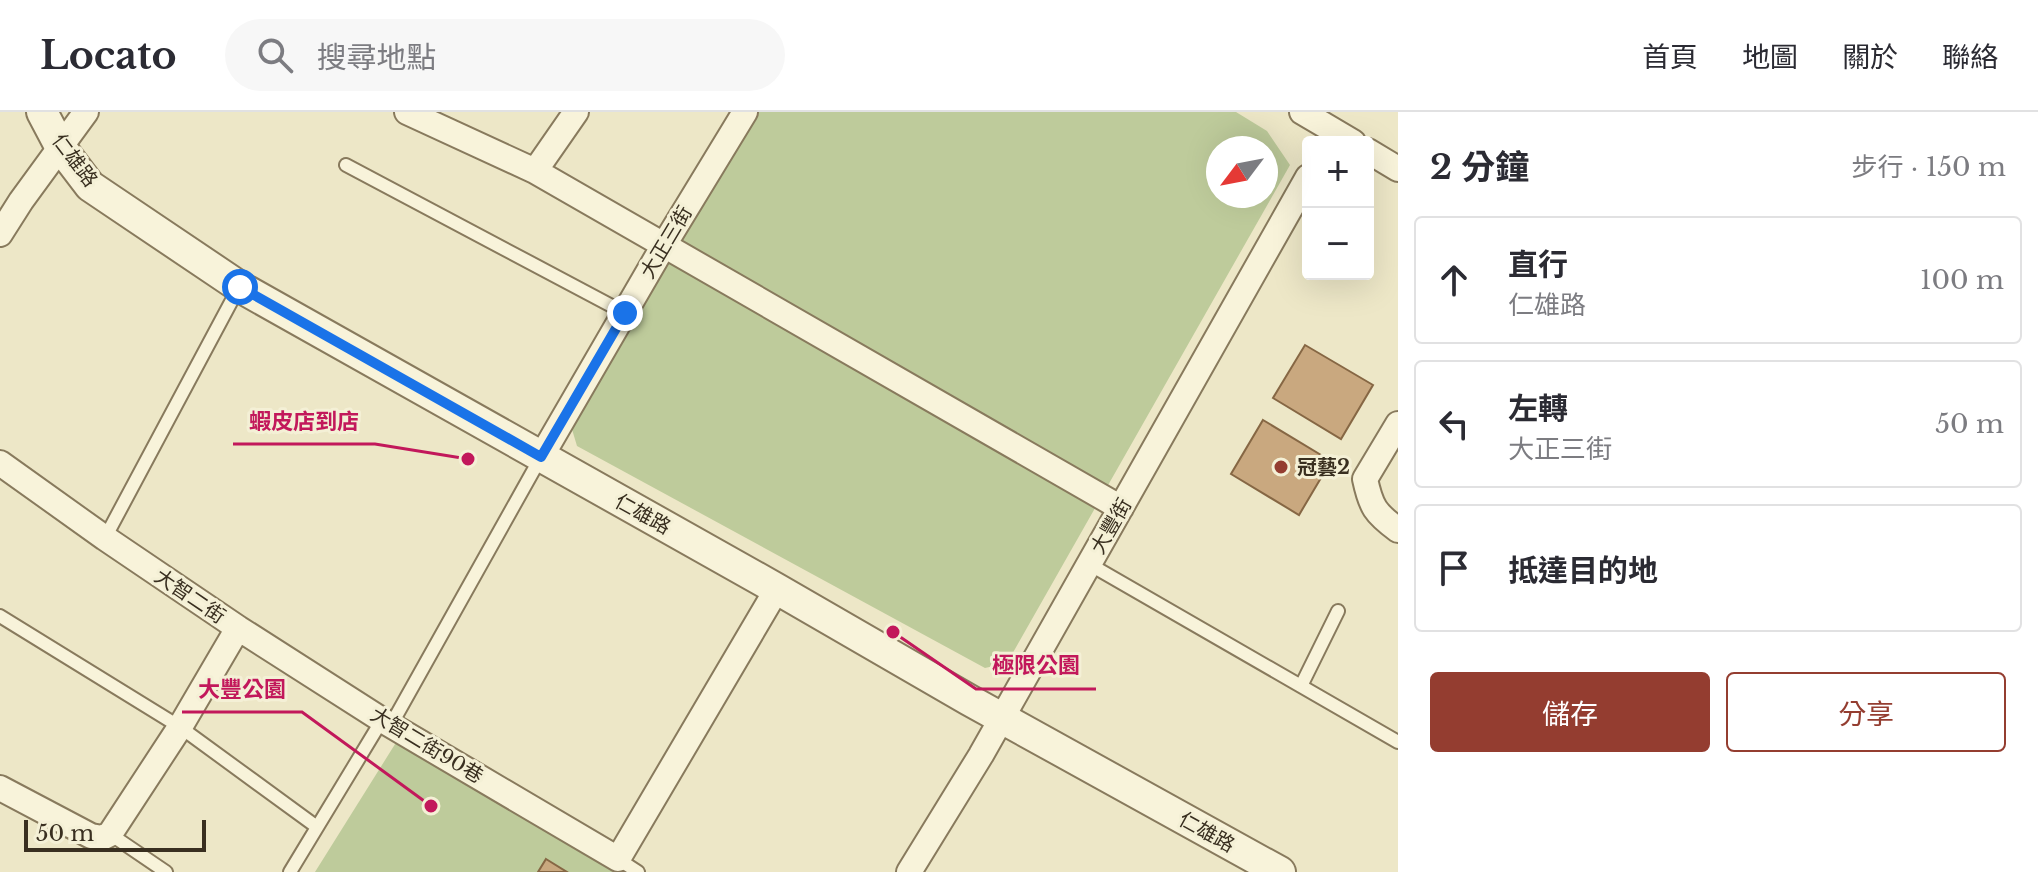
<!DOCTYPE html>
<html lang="zh-TW">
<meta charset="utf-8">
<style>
body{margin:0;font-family:"Libre Baskerville","Noto Sans TC",serif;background:#f7f7f7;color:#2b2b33}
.controls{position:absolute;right:24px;top:24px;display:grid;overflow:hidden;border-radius:8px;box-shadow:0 8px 32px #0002}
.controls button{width:72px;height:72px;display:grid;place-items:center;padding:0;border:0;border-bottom:2px solid #e1e1e2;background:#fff;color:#2b2b33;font:40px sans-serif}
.compass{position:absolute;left:1206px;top:24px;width:72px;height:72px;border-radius:50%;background:#fff;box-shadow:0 8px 32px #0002;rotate:238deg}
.scale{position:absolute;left:24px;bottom:20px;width:182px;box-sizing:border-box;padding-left:8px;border:4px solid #392f20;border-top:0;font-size:22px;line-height:28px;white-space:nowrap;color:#392f20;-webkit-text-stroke:6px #f4f0d6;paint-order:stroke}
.stop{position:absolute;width:24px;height:24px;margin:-18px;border:6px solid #1a73e8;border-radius:50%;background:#fff}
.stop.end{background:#1a73e8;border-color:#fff;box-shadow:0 2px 8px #0008}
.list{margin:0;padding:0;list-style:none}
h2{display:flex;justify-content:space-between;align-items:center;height:104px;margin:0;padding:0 32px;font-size:34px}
h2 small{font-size:26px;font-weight:400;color:#7c7c81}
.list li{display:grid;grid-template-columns:52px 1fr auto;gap:24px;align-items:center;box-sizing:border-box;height:128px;margin:0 16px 16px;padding:0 16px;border:2px solid #e1e1e2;border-radius:8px}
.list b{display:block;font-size:30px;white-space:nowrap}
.list p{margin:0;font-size:26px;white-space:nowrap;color:#7c7c81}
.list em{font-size:26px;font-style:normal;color:#7c7c81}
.actions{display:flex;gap:16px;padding:24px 32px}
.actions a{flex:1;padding:18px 0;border:2px solid #943d30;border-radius:8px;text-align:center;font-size:28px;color:#943d30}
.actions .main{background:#943d30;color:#fff}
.icon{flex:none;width:44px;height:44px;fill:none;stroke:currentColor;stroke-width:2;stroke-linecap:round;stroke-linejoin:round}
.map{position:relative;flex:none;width:1398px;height:760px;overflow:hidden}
header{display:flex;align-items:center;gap:48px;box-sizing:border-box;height:112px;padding:0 40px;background:#fff;border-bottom:2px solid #e1e1e2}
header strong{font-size:38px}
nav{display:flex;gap:44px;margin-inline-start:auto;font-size:28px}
.search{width:560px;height:72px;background:#f7f7f7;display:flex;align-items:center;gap:20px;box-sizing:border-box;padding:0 28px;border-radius:44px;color:#7c7c81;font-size:30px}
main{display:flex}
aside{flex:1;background:#fff}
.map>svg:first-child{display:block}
.green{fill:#becb9b;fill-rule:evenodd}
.building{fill:#c9a87f;stroke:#866744;stroke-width:2}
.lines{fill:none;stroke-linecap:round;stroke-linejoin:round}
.service-casing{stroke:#887a5d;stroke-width:16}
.minor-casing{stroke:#887a5d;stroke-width:28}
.tertiary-casing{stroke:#887a5d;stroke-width:34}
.service{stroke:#f8f3da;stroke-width:12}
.minor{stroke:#f8f3da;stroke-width:24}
.tertiary{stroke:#f8f3da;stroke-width:30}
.route{stroke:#1a73e8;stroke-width:10}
.poi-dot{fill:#943d30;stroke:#f4f0d6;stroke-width:3}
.labels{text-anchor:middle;stroke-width:6;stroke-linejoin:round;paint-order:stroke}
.street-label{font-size:20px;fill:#392f20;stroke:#f4f0d6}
.poi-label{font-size:20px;font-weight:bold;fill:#392f20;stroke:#f4f0d6;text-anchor:start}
.leader{fill:none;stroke:#c2185b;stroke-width:3}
.callout-dot{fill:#c2185b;stroke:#f4f0d6;stroke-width:3}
.callout-label{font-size:22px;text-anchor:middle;font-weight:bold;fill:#c2185b;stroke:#f4f0d6;stroke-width:6;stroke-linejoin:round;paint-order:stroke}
</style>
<header>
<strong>Locato</strong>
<div class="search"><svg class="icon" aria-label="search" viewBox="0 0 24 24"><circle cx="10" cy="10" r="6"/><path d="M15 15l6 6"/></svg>搜尋地點</div>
<nav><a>首頁</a><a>地圖</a><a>關於</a><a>聯絡</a></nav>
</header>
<main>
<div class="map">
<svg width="1398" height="760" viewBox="0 0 1398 760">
<rect width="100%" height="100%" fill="#ede7c7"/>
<!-- green -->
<path class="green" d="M759,0h477l31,19 23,34 -283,498 -22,5 -408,-222 -6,-20zM1218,36h48v48h-48z
M397,629l217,131h-299z"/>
<!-- building -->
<path class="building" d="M1305,233l68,40 -32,54 -68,-41z
M1263,308l68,41 -32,54 -68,-41z
M546,747l21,13h-29z"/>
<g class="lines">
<!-- service casing -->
<g class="service-casing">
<path id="service" d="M346,53l279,148
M105,426l134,-251
M1089,452l309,178
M0,504l180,111 137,100
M1301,574l37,-75
M391,613l150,-268
M110,722l56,38
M618,747l20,13
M290,760l92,-152"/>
</g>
<!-- minor casing -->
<g class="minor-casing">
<path id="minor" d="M407,0l128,59 41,-59
M1302,0l51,30
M1368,39l30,18
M535,59l586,337
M0,122l21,-33 65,-89
M1398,312l-33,55c6,28 10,34 33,51
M541,345l123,-212 81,-133
M0,351l105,75 133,90 -58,99 -70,107 -8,4 -11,-2 -91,-48
M238,516l144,92 236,139 159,-270
M909,760l72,-117 327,-578"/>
</g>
<!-- tertiary casing -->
<g class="tertiary-casing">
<path id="tertiary" d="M42,0l19,36 29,38 150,101 537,302 192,111 311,172"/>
</g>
<!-- service -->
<use href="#service" class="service"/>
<!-- minor -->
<use href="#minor" class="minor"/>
<!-- tertiary -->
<use href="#tertiary" class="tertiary"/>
</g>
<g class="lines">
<!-- route -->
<path class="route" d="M240,175l301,170 84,-144"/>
</g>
<!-- markers -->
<circle class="poi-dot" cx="1281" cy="355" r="8"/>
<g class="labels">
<!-- street labels -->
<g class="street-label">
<text transform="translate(75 48) rotate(53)" y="7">仁雄路</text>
<text transform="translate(666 130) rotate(-59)" y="7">大正三街</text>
<text transform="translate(643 402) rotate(29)" y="7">仁雄路</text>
<text transform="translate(1111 414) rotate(-60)" y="7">大豐街</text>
<text transform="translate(190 484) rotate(34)" y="7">大智二街</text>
<text transform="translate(427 633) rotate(31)" y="7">大智二街90巷</text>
<text transform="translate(1207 720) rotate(29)" y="7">仁雄路</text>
</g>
<!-- poi labels -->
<g class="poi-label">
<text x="1297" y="362">冠藝2</text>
</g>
</g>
<!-- callouts -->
<path class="leader" d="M468 347L375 332H233M893 520L976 577H1096M431 694L302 600H182"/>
<g class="callout-dot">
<circle cx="468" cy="347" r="8"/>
<circle cx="893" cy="520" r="8"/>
<circle cx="431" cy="694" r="8"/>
</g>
<g class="callout-label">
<text x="304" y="317">蝦皮店到店</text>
<text x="1036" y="561">極限公園</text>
<text x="242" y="585">大豐公園</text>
</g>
</svg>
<div class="controls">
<button>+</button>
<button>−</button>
</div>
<svg class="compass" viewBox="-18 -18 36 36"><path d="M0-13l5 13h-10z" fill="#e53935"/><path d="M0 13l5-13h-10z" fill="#7c7c81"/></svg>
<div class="scale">50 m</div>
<div class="stop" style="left:240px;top:175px"></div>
<div class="stop end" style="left:625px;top:201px"></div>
</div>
<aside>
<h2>2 分鐘<small>步行 · 150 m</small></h2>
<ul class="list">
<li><svg class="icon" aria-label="ahead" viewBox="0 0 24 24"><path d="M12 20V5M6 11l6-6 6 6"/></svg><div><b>直行</b><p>仁雄路</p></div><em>100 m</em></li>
<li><svg class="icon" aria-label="left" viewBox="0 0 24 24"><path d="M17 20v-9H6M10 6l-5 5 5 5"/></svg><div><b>左轉</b><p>大正三街</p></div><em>50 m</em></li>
<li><svg class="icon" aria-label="arrive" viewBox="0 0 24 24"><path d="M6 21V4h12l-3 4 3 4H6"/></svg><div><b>抵達目的地</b></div></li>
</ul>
<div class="actions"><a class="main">儲存</a><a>分享</a></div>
</aside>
</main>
